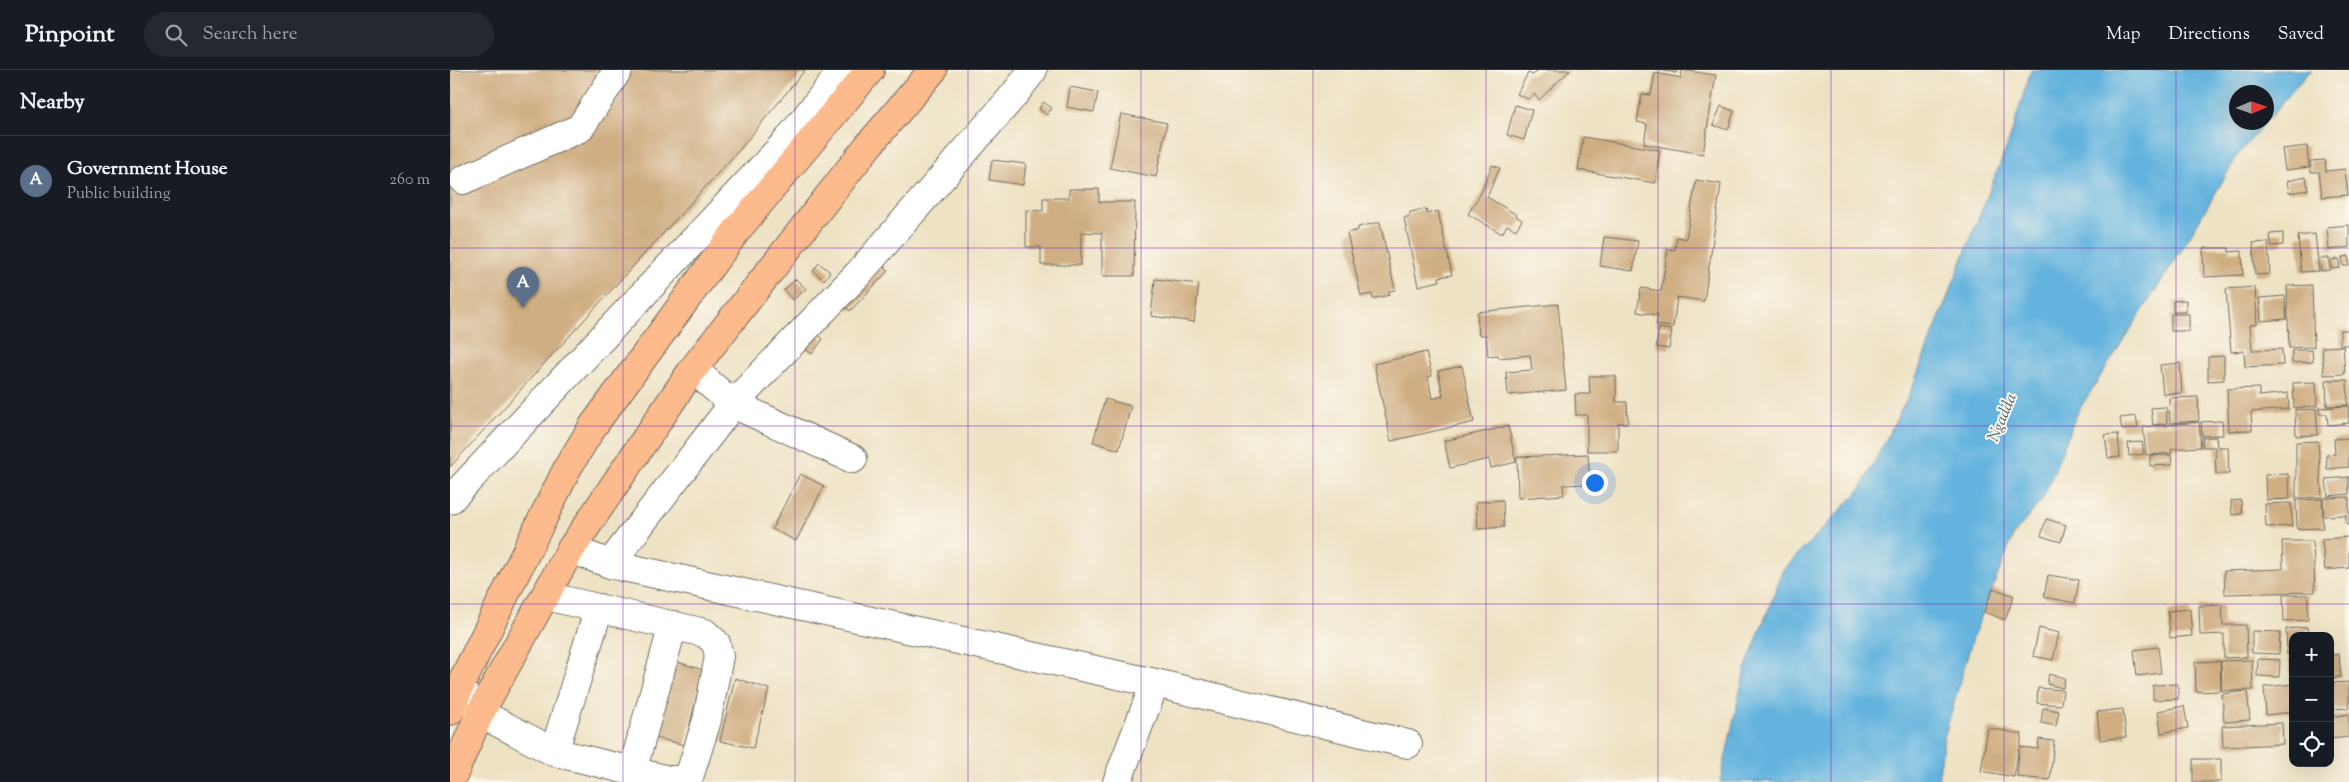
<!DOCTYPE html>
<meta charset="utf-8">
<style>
body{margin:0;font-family:"Sorts Mill Goudy",serif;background:#242831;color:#f1f3f6}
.controls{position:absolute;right:15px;bottom:15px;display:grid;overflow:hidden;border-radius:10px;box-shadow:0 5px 20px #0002}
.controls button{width:45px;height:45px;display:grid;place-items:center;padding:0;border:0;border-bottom:1px solid #363941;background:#171b24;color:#f1f3f6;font:25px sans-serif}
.compass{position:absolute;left:1779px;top:15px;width:45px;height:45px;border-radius:50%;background:#171b24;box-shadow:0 5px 20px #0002;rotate:88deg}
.you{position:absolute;left:1144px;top:412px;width:18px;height:18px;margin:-12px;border:4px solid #fff;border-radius:50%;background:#1a73e8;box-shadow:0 0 0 8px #1a73e833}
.badge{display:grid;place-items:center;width:32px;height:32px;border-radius:50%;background:#ea580c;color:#fff;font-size:16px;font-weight:700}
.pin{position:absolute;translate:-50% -41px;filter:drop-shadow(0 1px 2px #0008)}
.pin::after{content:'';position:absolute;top:26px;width:18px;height:15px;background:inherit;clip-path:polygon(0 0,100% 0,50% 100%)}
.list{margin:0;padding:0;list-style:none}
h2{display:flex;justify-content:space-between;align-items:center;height:65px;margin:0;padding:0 20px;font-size:21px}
h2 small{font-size:16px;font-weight:400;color:#9ea1a6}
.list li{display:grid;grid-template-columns:32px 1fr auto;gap:15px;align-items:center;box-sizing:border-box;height:90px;padding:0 20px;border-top:1px solid #363941}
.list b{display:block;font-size:19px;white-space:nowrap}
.list p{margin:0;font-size:16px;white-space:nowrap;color:#9ea1a6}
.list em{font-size:16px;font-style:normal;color:#9ea1a6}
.icon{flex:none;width:28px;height:28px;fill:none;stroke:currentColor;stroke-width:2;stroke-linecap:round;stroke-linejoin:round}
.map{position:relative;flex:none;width:1899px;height:712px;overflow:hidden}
header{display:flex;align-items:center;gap:30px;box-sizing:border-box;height:70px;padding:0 25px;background:#171b24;border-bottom:1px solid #363941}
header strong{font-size:24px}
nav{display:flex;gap:28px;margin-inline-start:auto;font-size:18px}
.search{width:350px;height:45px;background:#242831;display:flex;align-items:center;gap:12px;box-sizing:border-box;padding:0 18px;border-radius:28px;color:#9ea1a6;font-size:19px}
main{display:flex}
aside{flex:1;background:#171b24}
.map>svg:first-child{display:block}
.water{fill:#64b3de;stroke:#486f84}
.building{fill:#cfae83}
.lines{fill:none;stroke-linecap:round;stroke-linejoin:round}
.minor-casing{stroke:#6f6b61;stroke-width:30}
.major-casing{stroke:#6f6b61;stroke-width:30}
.minor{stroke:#fff;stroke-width:28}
.major{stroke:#fcba8d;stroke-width:28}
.grid{fill:none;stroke:#7b2cbf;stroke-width:1;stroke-opacity:0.55}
.labels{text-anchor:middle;stroke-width:4;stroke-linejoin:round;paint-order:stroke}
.water-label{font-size:16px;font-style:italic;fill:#3f5b6a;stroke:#fbf7ec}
</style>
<header>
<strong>Pinpoint</strong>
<div class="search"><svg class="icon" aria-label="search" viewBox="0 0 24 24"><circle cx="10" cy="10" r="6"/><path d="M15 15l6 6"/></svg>Search here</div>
<nav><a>Map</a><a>Directions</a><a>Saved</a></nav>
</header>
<main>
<aside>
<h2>Nearby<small></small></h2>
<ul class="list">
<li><span class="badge" style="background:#5c6f8a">A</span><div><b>Government House</b><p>Public building</p></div><em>260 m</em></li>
</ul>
</aside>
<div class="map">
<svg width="1899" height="712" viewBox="0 0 1899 712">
<rect width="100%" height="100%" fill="#fbf7ec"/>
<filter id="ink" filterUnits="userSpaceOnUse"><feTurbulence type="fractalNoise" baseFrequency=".02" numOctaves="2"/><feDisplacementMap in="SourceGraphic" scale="10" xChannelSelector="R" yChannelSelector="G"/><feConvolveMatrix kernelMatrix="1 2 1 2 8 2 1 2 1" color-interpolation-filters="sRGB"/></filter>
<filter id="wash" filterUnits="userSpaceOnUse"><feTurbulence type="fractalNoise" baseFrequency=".0096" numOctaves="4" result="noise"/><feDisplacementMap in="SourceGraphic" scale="20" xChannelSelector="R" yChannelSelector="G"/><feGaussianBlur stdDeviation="1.12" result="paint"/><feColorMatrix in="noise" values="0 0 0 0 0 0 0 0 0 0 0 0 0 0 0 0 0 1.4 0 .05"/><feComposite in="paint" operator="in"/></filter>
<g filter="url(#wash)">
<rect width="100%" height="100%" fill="#eee2c4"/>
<!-- water -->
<path class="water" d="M1581,0h281l-7,6 -38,45 -1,-29h-30v30l29,1 -27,32 -57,96 -103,160 -35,88 -29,35 -41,103 -29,101 -6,44h-218l25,-113 39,-100 76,-79 49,-95 100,-254z"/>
<g id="blocks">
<!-- building -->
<path class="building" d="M0,0h355l-64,78 -291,319z
M1088,0h32l-31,30 -5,-6 -6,5 -11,-5 11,-21 5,2z
M1210,0h17l-1,3z
M1232,0l34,5 -13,79 -59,-10 3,-20 -10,-2 5,-28 9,1 4,-22 26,5z
M620,17l28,5 -4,20 -27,-5z
M593,32l9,6 -5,7 -8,-6z
M1065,35l17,5 -8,30 -17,-5z
M1271,36l13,5 -6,19 -15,-5z
M671,44l46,9 -11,54 -46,-9z
M1133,67l77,13 -5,33 -77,-13z
M1857,76l2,21 -24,3 -3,-21z
M542,90l34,4 -3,21 -34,-5z
M1875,90l1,11 19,-2 3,26 -26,2 -3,-25h-8l-1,-11z
M1042,95l8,3 -13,29 30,18 -1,1 6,4 -6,10 -9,-5 -5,9 -34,-20 13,-21z
M1856,107l2,13 -19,3 -2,-12z
M1246,110l25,4 -17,117 -27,-4 -4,30 -17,-2 2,-10 -21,-3 4,-24 20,3 7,-42 7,1 2,-13 9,2z
M619,119h30v13h36l-1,74h-32v-43l-21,-1v33h-40v-18h-15v-37l17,1v-13h26z
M976,139l1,5 11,-3 14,64 -13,2 1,4 -22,5 -14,-68 6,-2v-4z
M930,152l15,68 -6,1v4l-16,4 -1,-5 -11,2 -14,-63 11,-3v-3z
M1899,155v22l-20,3 -2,-23z
M1833,163v12l-12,1 -1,-12z
M1865,164l4,37 -18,1 -3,-36z
M1154,167l34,4 -5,30 -33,-5z
M1818,172l2,32 -15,1 -2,-32z
M1753,178h26v4l13,-1 1,24 -39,2z
M1899,186v10h-6l-1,-9z
M1870,188h9l1,12 -9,1z
M1889,189l1,9 -8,1 -1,-9z
M427,190l11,11 -38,40 -12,-12z
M369,193l11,9 -6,8 -11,-9z
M346,209l10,10 -13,11 -9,-10z
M705,209l44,5 -5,38 -43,-6z
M1862,215l2,62 -25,1 -2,-62z
M1805,217l2,37 -7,1 2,25 30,-1 1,16 -38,2 -1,-16 -13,1 -5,-63z
M1835,226l2,23 -26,2 -2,-23z
M1736,230v12h-13v-11z
M1108,234l8,86 -58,5 -2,-23 26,-2 -2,-15 -31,3 -1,-3 -10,1 -2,-21h-7l-2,-23z
M1721,244h18v17h-18z
M1209,258l13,2 -3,19 -13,-2z
M1890,260h9v15h-9z
M364,261l9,8 -11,15 -10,-8z
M1893,276l2,28 -21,1 -2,-28z
M1842,280h20l1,12 -21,1z
M976,282l6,24 -4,1 4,22 11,-3 -5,-25 24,-5 12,56 -83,19 -17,-77z
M1774,286v24l-16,1v-24z
M1730,293l2,30 -19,1 -3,-29z
M1139,306h27v26h11l1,21h-10v28h-31v-36h-11l-1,-21h15z
M1876,310h21l1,25 -21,1z
M1866,312l1,24 -23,2 -1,-25z
M1809,318v8l29,-3 1,16 -38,3 1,18 -23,1 -2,-42z
M1748,327l1,24 -29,2 -1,-25z
M655,329l26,7 -12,44 -26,-8z
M1899,336v17l-21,2 -1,-11h-8v-6z
M1716,337l1,16 -14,2 -2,-17z
M1866,339l2,26 -22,1 -1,-26z
M1686,346l2,12 -16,2 -2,-12z
M1772,351l1,14 -21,1 -1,-14z
M1749,352l2,25 -30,2 1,4 -26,2 -3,-28z
M1058,356l8,36 -25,6 -2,-9 -39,9 -6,-27z
M1668,364l2,23 -12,1 -3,-23z
M1766,367l1,10h11l1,27h-13l-1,-27h-12l-1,-9z
M1899,368v29l-22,2 -1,-14 9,-1 -1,-15z
M1868,371l4,56 -26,1v-56z
M1692,372l2,12 -15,2 -1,-13z
M1138,384l2,30 -27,1 1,10 -46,3 -1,-41z
M1721,385l1,10 -22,1v-10z
M350,404l24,12 -28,55 -24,-12z
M1838,404l2,25 -24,1 -1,-25z
M1899,407v17l-21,2 -2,-17z
M1899,427v27h-3v-9l-22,1 -1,-18z
M1872,429l1,29 -26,1 -1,-29z
M1053,430l1,27 -26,2 -2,-27z
M1791,430l1,14 -10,1 -1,-14z
M1841,433l1,23 -26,1 -1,-23z
M1596,449l20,6 -5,17 -20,-6z
M1899,467v31l-24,2 -3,-31z
M1832,471h31l2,51 -90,2 -1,-23 59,-2z
M1598,505l31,5 -4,23 -31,-6z
M1543,518l21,8 -9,24 -21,-8z
M1833,525h25v25l-24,1z
M1772,535l1,20h23l1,32 -23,1v-24l-24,1 -1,-29z
M1740,539l2,27 -22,2 -2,-27z
M1857,557l1,9h-15v18l-6,1 -1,-26z
M1589,558l20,5 -6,27 -20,-4z
M1802,561l28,1 -1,22 -27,-1z
M1708,577l3,26 -24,3 -3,-26z
M1889,584l2,23 -11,1v-23z
M1839,588h4v23h-2z
M1808,589l22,1 -1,17 -22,-1z
M1802,590l1,30 -31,1 -1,-30z
M224,591l29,9 -18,75 -29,-7z
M1770,591l1,30 -25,1 -1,-30z
M1599,604l16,4 -2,10 -16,-4z
M285,608l34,11 -16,59 -33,-7z
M1899,612v26l-19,1v-26z
M1728,614v15l-25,1v-15z
M1843,614v28l-27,3 -2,-28z
M1588,618l25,2 -2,15 -24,-2z
M1797,621l3,29 -26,2 -2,-28z
M1734,636l4,22 -27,5 -3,-22z
M1593,638l16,3 -3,15 -15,-3z
M1673,639l3,28 -26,3 -3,-28z
M1899,644v23l-19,2v-22z
M1832,653l1,21 -60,3 -1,-21z
M1538,658l34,6 -2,13 18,2 1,-10 15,2 -4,39 -33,-3 2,-28 -5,28 -33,-6z
M1743,689h28v23h-28z"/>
</g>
</g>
<g filter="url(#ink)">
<use href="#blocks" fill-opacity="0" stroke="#6f6b61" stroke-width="1"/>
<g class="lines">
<!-- minor casing -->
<g class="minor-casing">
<path id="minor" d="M13,110l117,-52 38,-58
M243,299l40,35 120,55
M0,430l338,-360 55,-70
M121,479l39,15 545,119 253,61
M160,494l123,-160 126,-131 155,-178 19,-25
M9,618l21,25 74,39 115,28h10l10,-3 18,-57 12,-64 -3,-13 -11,-10 -159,-37
M104,682l45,-144
M182,702l41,-147
M667,712l38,-99"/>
</g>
<!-- major casing -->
<g class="major-casing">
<path id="major" d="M0,641l9,-23 109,-221 25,-41 144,-196 133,-160
M0,712l30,-69 91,-164 122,-180 175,-223 65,-76"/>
</g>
<!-- minor -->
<use href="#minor" class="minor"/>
<!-- major -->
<use href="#major" class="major"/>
</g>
</g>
<!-- grid -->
<path class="grid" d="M173,0v712M345,0v712M518,0v712M691,0v712M863,0v712M1036,0v712M1208,0v712M1381,0v712M1554,0v712M1726,0v712M0,178h1899M0,356h1899M0,534h1899"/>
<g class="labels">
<!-- water labels -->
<g class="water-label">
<text transform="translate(1551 347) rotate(-67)" y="6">Ngadda</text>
</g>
</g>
</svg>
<div class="controls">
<button>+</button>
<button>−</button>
<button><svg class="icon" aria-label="locate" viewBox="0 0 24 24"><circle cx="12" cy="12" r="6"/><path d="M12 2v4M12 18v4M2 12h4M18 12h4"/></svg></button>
</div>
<svg class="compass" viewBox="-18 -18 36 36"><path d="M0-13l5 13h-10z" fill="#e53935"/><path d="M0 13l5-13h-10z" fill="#9ea1a6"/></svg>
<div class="you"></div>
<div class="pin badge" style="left:73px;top:238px;background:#5c6f8a">A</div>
</div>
</main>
